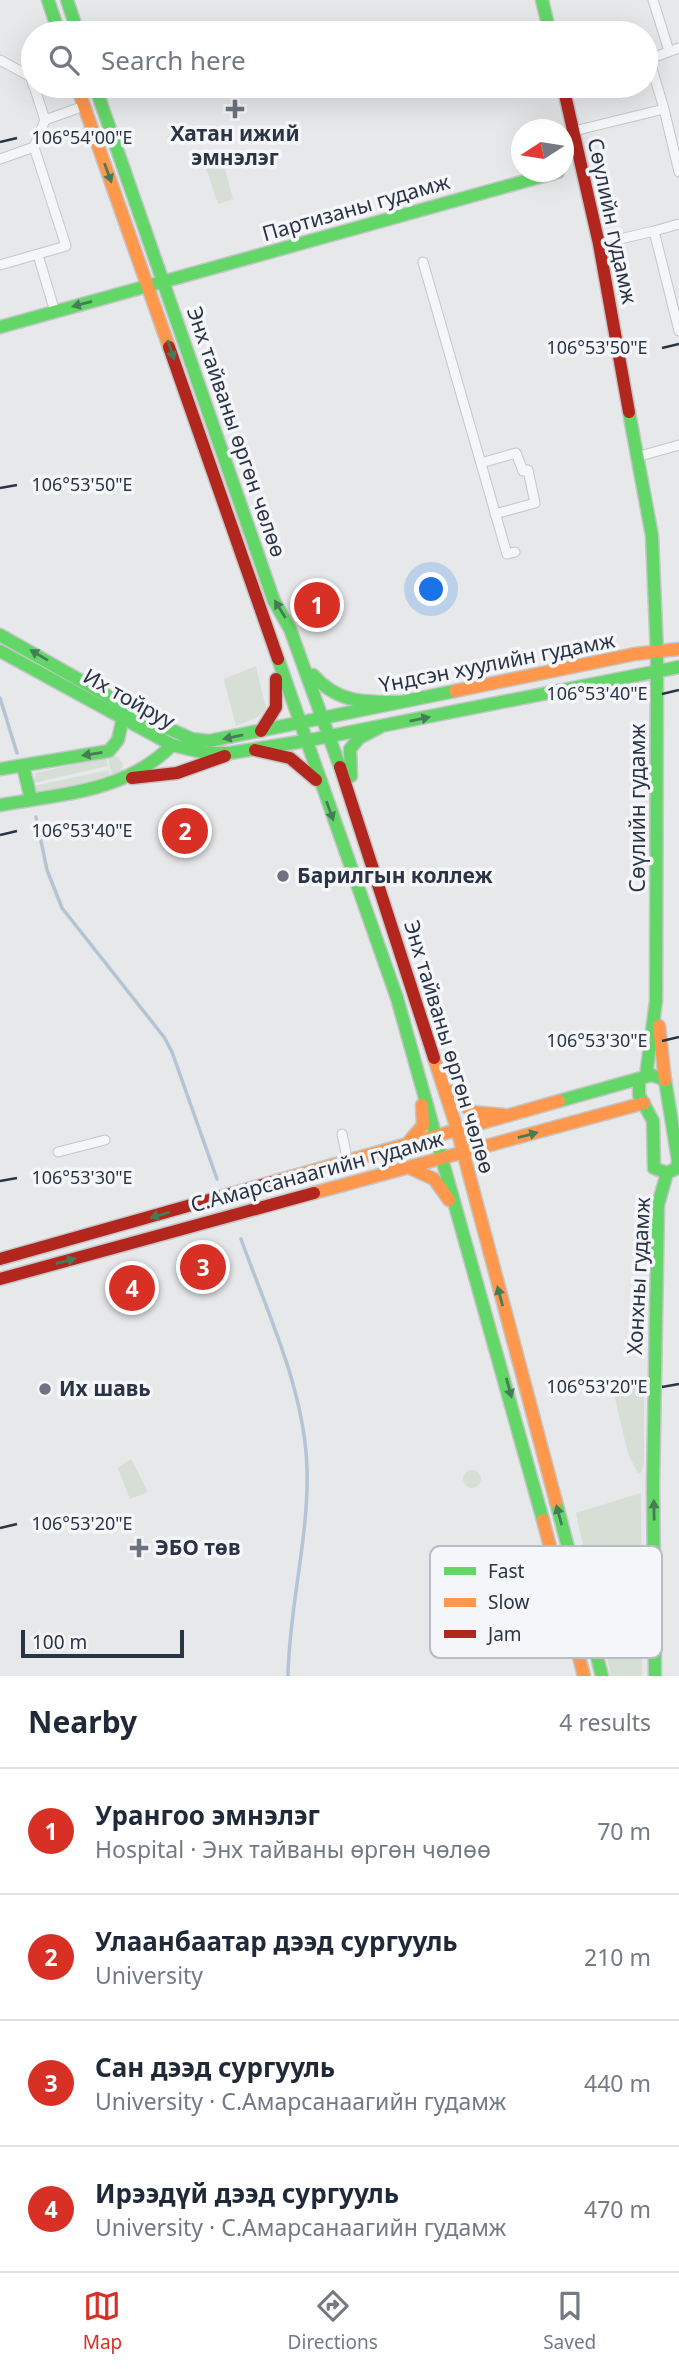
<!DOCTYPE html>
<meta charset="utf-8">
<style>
body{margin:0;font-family:"Noto Sans",sans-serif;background:#f2f2f3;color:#1f2937}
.compass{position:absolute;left:511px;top:119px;width:63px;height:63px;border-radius:50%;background:#fff;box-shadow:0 7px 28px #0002;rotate:258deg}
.scale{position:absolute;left:21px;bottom:18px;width:163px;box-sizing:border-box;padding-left:7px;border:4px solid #2b3445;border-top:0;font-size:19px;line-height:24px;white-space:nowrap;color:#2b3445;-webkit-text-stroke:5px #f4f6f9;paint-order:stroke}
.you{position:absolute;left:432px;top:590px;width:24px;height:24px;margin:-18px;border:5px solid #fff;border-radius:50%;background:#1a73e8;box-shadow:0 0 0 10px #1a73e833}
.badge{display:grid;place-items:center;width:46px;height:46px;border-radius:50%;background:#d93025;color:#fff;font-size:23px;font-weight:700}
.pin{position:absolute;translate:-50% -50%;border:4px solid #fff;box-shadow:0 2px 7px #0006}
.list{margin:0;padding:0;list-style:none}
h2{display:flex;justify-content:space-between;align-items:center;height:91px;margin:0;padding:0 28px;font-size:30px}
h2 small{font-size:23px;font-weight:400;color:#747a83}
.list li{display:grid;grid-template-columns:46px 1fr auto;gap:21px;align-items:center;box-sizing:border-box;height:126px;padding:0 28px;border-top:2px solid #e0e1e3}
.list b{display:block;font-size:26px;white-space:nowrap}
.list p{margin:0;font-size:23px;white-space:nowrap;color:#747a83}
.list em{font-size:23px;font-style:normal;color:#747a83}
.icon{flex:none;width:38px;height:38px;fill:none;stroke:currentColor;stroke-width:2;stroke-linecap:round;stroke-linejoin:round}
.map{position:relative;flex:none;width:679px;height:1676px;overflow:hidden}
.search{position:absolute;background:#fff;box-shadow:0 7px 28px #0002;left:21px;right:21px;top:21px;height:77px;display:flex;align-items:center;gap:18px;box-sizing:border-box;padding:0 24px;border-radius:38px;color:#747a83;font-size:26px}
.sheet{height:595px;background:#fff}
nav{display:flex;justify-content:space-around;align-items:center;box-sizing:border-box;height:98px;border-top:2px solid #e0e1e3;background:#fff;font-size:19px;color:#747a83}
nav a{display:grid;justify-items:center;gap:4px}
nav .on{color:#d93025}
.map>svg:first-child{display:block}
.green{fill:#d6ded6}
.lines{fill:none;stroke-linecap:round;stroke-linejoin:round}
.stream{stroke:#b4c4d5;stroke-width:3.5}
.street-casing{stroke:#c4c6c8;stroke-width:11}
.fast-casing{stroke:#c4c6c8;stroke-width:15}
.slow-casing{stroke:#c4c6c8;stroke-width:15}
.jam-casing{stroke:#c4c6c8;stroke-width:15}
.street{stroke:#f5f6f7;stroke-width:9}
.fast{stroke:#63d668;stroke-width:12}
.slow{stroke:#ff974d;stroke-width:12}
.jam{stroke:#b3261e;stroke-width:12}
.oneway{fill:#447d55}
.ticks{fill:none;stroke:#2b3445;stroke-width:2.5}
.poi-dot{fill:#6c737f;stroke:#f4f6f9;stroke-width:2.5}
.labels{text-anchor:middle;stroke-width:7;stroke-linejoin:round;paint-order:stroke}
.poi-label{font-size:21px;font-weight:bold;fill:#2b3445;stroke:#f4f6f9;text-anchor:start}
.street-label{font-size:21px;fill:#2b3445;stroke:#f4f6f9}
.key{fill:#f4f6f9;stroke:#b8bcc3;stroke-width:2}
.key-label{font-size:19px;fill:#2b3445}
.ticks-label{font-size:18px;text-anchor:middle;fill:#2b3445;stroke:#f4f6f9;stroke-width:7;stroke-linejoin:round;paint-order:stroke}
</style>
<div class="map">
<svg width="679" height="1676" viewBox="0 0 679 1676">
<rect width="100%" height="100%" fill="#e6e8ea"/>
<!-- green -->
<path class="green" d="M220,151l13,48 -15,5 -16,-48z
M256,666l10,42 -6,8 -24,10 -12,-47z
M108,756h9l6,8 -1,10 -10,6z
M106,757l2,9 -75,17 3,-10z
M109,770l1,10 -72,13 -4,-7z
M640,1385l4,10v67l-2,10 -4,1 -10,-19 -14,-60 10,-7z
M131,1459l17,33 -18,7 -12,-31z
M463 1479a9 9 0 1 1 18 0a9 9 0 1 1-18 0Z
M641,1493l1,183h-31l-35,-163z"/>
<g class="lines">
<!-- stream -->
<path class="stream" d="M0,698l17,55
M36,817l11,53 15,38 102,129 8,15 45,127
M241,1239c26,73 64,151 66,230 2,69 -18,138 -19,207"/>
<!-- street casing -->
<g class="street-casing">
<path id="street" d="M653,0l16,51
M0,60l31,17 2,8
M664,109l-13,-44 1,-7 27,-10
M45,120l39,-14
M574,131l90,-22 15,63
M0,159l34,-12
M679,224l-25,7 25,100
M599,244l55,-13
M38,255l17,57
M423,262l84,292 8,-2
M0,265l66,-19 -32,-99 11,-27 -11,-34
M640,456l39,-11
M481,463l35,-10 7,18 5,-1 7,33 -40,11
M342,1134l6,28
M58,1152l47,-12"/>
</g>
<!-- fast casing -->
<g class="fast-casing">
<path id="fast" d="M48,0l11,33
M67,0l11,33
M542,0l8,33
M95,86l179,515 16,28 50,138
M0,327l558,-155
M629,412l23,124 5,118 -1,347 -10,75
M0,635l154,87 38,17 17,2 246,-50
M0,651l172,94 33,8h25l75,-12 374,-74
M278,659l119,339 146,522
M313,675c25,28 50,27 85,27
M23,766l8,33
M0,769l109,-18 9,-11 5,-23
M351,776l-1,-27 9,-11 21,-11
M0,805c62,-11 126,-13 172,-60
M559,1101l93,-26 13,5 13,80 -1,8 -10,5 -13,-5 -1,-47 -14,-26v-15
M556,1502l46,174
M655,1676l-2,-191 5,-280 9,-32"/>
</g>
<!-- slow casing -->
<g class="slow-casing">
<path id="slow" d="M77,86l92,261
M455,691l180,-37 44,-5
M659,1026l6,54
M434,1058l23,71 99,373
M450,1091l22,21 32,3
M407,1144l16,-19 -1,-20
M410,1168l24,11 15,21
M280,1180l279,-79
M314,1193l330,-90
M543,1520l41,156"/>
</g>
<!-- jam casing -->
<g class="jam-casing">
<path id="jam" d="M563,86l36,158 30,168
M169,347l109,312
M261,731l15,-24v-28
M255,750l35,8 26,22
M340,767l94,291
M132,778l45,-5 48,-17
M0,1259l280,-79
M0,1279l314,-86"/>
</g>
<!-- street -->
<use href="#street" class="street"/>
<!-- fast -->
<use href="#fast" class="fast"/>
<!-- slow -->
<use href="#slow" class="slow"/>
<!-- jam -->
<use href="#jam" class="jam"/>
</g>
<!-- one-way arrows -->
<defs><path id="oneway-solid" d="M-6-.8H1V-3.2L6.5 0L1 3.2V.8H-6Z" transform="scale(1.75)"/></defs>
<g class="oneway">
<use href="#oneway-solid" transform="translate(108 173) rotate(70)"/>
<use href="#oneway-solid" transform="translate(82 304) rotate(165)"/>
<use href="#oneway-solid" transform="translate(171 350) rotate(71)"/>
<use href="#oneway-solid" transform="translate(280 609) rotate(-122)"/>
<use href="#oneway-solid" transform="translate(39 655) rotate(-149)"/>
<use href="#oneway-solid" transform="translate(420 719) rotate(-11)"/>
<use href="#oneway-solid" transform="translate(233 737) rotate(168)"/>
<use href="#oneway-solid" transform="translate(92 754) rotate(171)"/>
<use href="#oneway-solid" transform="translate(330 811) rotate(70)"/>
<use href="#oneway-solid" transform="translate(528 1135) rotate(-15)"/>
<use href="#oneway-solid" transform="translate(160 1215) rotate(164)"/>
<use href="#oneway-solid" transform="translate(66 1261) rotate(-15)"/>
<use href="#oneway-solid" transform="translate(500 1296) rotate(-105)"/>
<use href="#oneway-solid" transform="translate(509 1388) rotate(75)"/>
<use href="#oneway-solid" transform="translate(654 1510) rotate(-91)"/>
<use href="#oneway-solid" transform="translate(559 1515) rotate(-105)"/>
</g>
<!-- ticks -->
<path class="ticks" d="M0,142l17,-4M662,348l17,-4M0,488l17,-3M662,694l17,-4M0,835l17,-4M662,1041l17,-4M0,1181l17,-3M662,1387l17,-3M0,1528l17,-4"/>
<!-- markers -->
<g class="poi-dot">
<path d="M231.5 98.5h7v7h7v7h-7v7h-7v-7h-7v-7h7z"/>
<circle cx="283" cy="876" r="7"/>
<circle cx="45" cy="1389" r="7"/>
<path d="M135.5 1537.5h7v7h7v7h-7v7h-7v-7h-7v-7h7z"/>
</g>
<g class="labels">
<!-- poi labels -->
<g class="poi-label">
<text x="235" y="141" text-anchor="middle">Хатан ижий<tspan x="235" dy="24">эмнэлэг</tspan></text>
<text x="297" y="883">Барилгын коллеж</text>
<text x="59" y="1396">Их шавь</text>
<text x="155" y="1555">ЭБО төв</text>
</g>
<!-- street labels -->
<g class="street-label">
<text transform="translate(356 208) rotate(-16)" y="7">Партизаны гудамж</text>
<text transform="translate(612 221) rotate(78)" y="7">Сөүлийн гудамж</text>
<text transform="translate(236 432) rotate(71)" y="7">Энх тайваны өргөн чөлөө</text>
<text transform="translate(497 663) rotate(-11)" y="7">Үндсэн хуулийн гудамж</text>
<text transform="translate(129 699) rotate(29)" y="7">Их тойруу</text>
<text transform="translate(638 808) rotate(-90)" y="7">Сөүлийн гудамж</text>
<text transform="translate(449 1047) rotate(73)" y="7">Энх тайваны өргөн чөлөө</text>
<text transform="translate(317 1172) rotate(-15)" y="7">С.Амарсанаагийн гудамж</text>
<text transform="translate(639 1276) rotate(-87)" y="7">Хонхны гудамж</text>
</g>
</g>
<!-- legend -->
<rect x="430" y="1546" width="232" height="112" rx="10" class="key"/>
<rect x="444" y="1567" width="32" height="8" fill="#63d668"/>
<rect x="444" y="1598" width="32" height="9" fill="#ff974d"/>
<rect x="444" y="1630" width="32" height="8" fill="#b3261e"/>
<g class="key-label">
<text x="488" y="1578">Fast</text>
<text x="488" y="1609">Slow</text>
<text x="488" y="1641">Jam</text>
</g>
<g class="ticks-label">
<text x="82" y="144">106°54'00"E</text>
<text x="597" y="354">106°53'50"E</text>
<text x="82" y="491">106°53'50"E</text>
<text x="597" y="700">106°53'40"E</text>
<text x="82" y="837">106°53'40"E</text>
<text x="597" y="1047">106°53'30"E</text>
<text x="82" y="1184">106°53'30"E</text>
<text x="597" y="1393">106°53'20"E</text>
<text x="82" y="1530">106°53'20"E</text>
</g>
</svg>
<svg class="compass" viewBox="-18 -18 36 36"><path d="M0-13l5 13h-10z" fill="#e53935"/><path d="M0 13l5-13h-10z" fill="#747a83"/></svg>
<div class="scale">100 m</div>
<div class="you"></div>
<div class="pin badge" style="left:317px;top:605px">1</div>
<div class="pin badge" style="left:185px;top:831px">2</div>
<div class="pin badge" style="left:203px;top:1267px">3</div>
<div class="pin badge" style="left:132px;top:1288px">4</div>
<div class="search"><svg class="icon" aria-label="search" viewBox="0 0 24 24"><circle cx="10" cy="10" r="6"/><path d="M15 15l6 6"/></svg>Search here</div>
</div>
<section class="sheet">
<h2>Nearby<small>4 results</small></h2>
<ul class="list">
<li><span class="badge">1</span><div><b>Урангоо эмнэлэг</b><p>Hospital · Энх тайваны өргөн чөлөө</p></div><em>70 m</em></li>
<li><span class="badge">2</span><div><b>Улаанбаатар дээд сургууль</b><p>University</p></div><em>210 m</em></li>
<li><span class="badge">3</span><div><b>Сан дээд сургууль</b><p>University · С.Амарсанаагийн гудамж</p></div><em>440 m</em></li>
<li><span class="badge">4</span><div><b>Ирээдүй дээд сургууль</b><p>University · С.Амарсанаагийн гудамж</p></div><em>470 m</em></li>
</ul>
</section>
<nav>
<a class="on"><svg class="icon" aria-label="map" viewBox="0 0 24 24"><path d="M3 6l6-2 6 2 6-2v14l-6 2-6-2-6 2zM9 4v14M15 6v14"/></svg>Map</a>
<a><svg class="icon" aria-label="directions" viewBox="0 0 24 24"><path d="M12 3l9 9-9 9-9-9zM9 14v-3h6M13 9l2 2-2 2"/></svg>Directions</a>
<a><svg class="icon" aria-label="saved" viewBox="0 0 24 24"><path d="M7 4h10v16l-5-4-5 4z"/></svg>Saved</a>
</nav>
